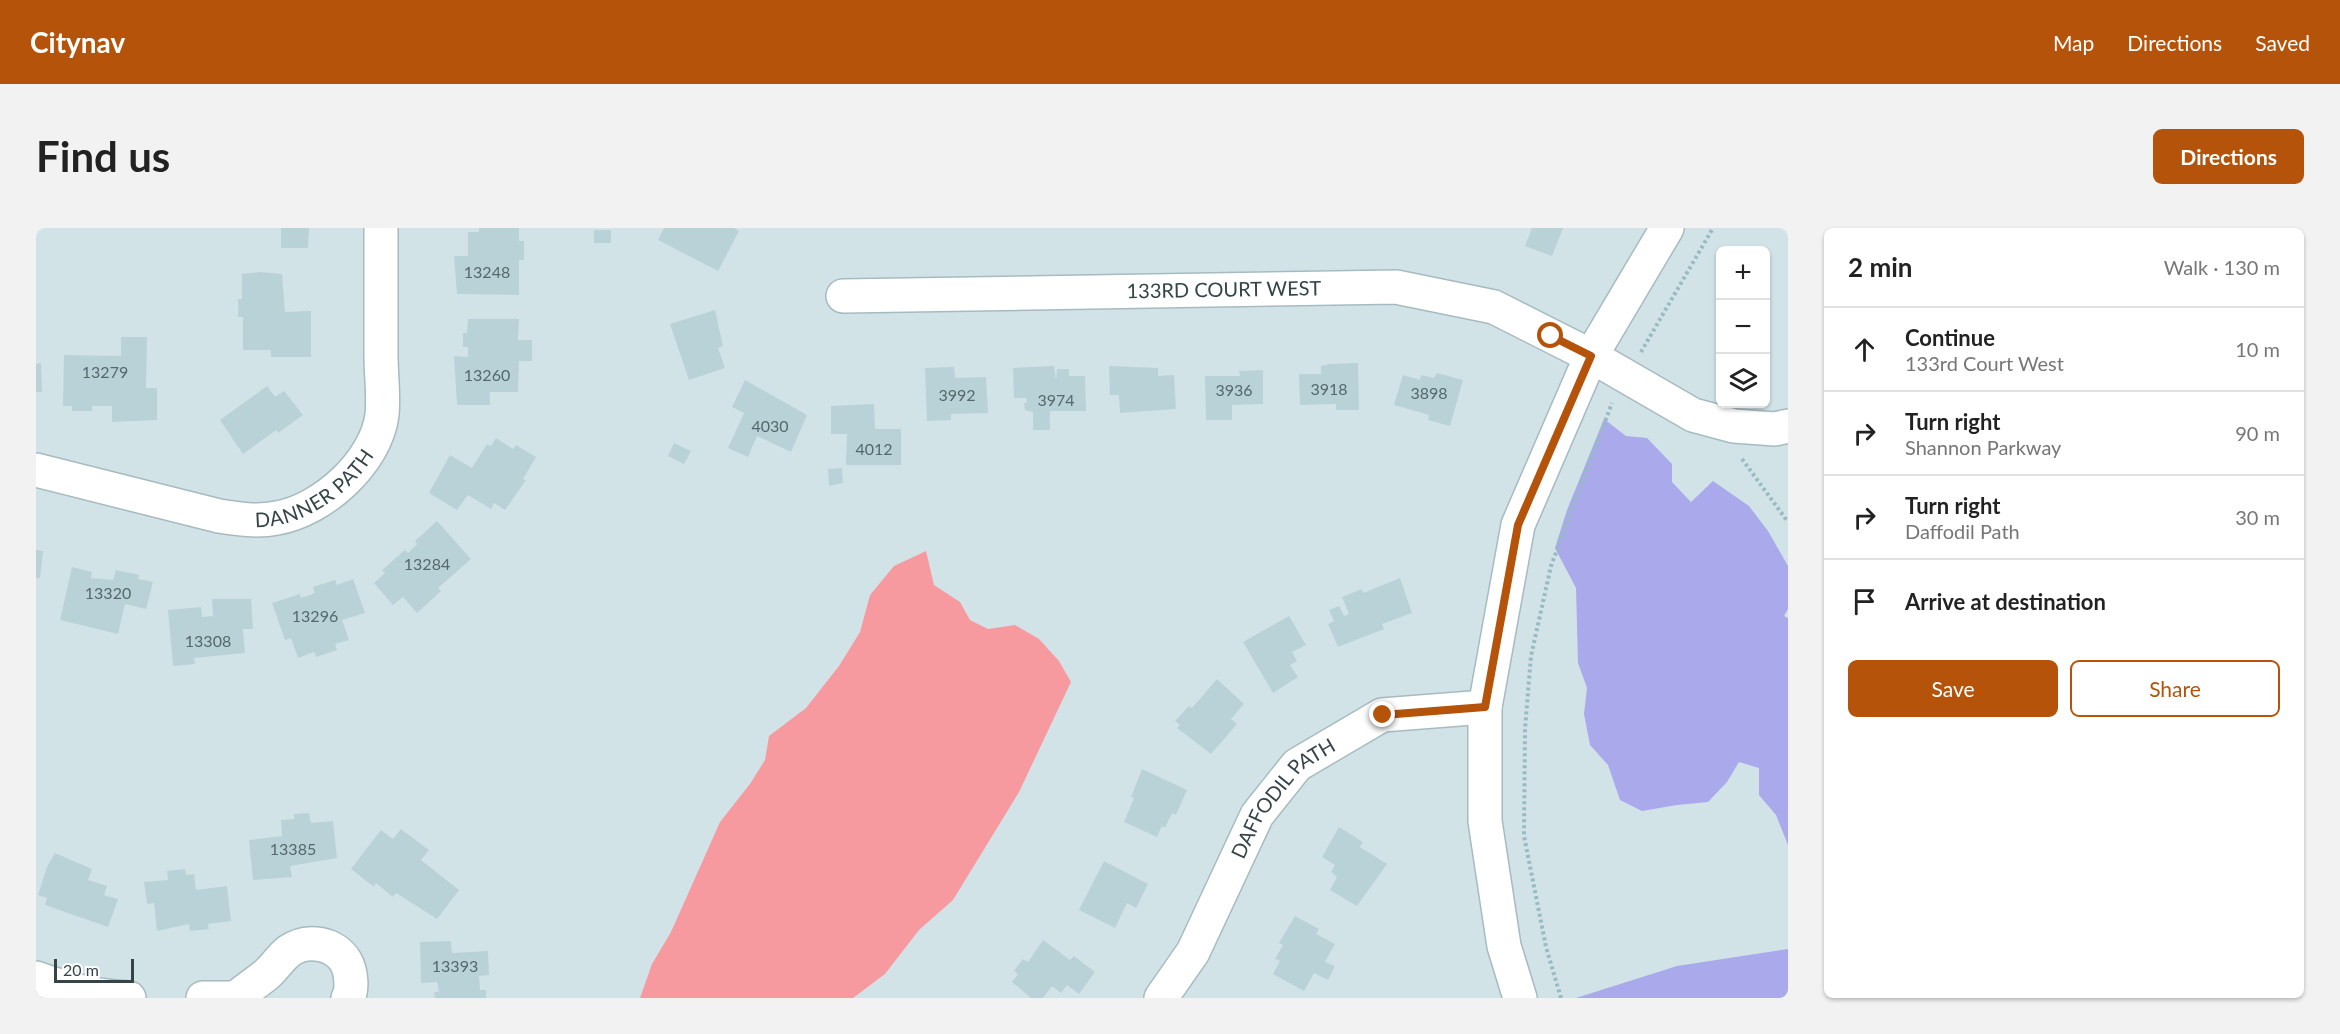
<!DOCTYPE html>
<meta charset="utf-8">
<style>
body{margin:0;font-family:Lato,sans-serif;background:#f2f2f2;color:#222}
.controls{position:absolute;right:18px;top:18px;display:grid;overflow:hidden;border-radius:9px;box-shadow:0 2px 4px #0004}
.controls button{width:54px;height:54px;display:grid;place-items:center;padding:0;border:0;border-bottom:2px solid #e0e0e0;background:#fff;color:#222;font:30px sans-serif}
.scale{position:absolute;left:18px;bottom:15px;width:80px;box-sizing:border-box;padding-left:6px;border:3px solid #344447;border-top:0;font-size:16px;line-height:21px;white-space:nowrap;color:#344447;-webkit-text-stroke:4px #fff;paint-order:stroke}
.stop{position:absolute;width:18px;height:18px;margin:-14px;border:4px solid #b45309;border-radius:50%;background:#fff}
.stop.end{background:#b45309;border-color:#fff;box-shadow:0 2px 6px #0008}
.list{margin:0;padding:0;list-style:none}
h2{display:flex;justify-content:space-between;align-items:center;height:78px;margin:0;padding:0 24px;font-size:26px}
h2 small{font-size:20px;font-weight:400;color:#767676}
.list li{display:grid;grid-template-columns:39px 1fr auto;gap:18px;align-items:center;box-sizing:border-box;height:84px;padding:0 24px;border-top:2px solid #e0e0e0}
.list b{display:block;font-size:22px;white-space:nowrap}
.list p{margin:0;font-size:20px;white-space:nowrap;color:#767676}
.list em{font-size:20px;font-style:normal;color:#767676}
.actions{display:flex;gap:12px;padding:18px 24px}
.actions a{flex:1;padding:14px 0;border:2px solid #b45309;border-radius:9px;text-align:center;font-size:21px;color:#b45309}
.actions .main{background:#b45309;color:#fff}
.icon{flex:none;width:33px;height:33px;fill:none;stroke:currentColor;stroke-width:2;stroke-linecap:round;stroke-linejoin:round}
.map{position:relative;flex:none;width:1752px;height:770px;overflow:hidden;border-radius:9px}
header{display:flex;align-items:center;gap:36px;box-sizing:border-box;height:84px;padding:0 30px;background:#b45309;color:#fff}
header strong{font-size:28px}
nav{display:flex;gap:33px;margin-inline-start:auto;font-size:21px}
.intro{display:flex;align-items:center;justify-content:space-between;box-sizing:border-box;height:144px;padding:0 36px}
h1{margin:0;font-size:42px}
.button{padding:15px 27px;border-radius:9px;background:#b45309;color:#fff;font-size:21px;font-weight:700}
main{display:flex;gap:36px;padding:0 36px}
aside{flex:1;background:#fff;border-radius:9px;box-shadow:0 2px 4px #0004}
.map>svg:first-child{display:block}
.residential{fill:#d2e3e8;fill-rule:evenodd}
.green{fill:#a9a9ec}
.water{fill:#f79a9f}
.building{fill:#b9d2d7}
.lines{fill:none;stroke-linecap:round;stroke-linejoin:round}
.minor-casing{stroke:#a6bbc0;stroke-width:36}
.path{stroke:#96bbc3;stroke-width:4;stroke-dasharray:3 3;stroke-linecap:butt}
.minor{stroke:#fff;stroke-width:33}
.route{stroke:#b45309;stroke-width:8}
.labels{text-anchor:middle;stroke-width:4.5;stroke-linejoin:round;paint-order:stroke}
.number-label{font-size:16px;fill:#55686b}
.street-label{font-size:20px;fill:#344447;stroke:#fff}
</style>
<header>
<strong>Citynav</strong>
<nav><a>Map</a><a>Directions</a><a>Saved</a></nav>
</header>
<div class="intro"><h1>Find us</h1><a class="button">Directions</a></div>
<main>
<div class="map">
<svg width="1752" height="770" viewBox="0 0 1752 770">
<rect width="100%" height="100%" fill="#e4f0f4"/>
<!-- residential -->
<path class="residential" d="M0,0h1752v770h-1752zM1684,22h46v154h-46z"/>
<!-- green -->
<path class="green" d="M1568,191l22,17 21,2 25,26v18l19,20 22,-21 36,25 19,25 20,35v43l-4,7 4,2v227l-12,-30 -17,-20v-27l-20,-6 -12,20 -19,20 -31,3 -35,6 -22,-11 -12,-35 -18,-20 -6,-31 3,-26 -9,-25 -2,-75 -21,-40 12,-38z
M1752,721v49h-212l101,-32z"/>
<!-- water -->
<path class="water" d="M890,323l8,34 26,17 10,18 18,9 27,-4 24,14 20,22 12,21 -52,110 -66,108 -34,30 -34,44 -32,24h-213l12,-34 19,-32 49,-110 30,-38 15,-24 4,-24 37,-28 33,-42 21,-34 10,-37 24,-29z"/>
<!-- building -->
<path class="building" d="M245,0h28l-1,20h-27z
M443,0h40v13h5v19h-5v35l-62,-1 -3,-38h14v-24h11z
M628,0h70l5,3 -21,40 -60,-31z
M1496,0h31l-11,28 -27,-10z
M558,2h17v13h-17z
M224,44l22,2 3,38 26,-1v46h-40v-7h-28v-33h-5v-18h4v-25z
M679,82l8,36 -5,2 7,20 -36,12 -19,-56z
M432,91h51l-1,21h14v21h-13l-1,31h-28v13h-33l-3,-49 14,1v-10h-5v-14h4z
M85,109h26l-1,51h11v32l-45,2v-16h-20v5h-20v-5h-9l1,-51 57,1z
M5,135l1,29h-6v-28z
M1322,135l1,47h-23v-6l-36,1 -1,-31h22v-8l9,-2z
M1018,138l2,14 1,-11h12v7h16l1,35h-36v19h-17v-18l-8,-2 -1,-7h3l-1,-5h-12l-1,-30z
M1073,138l49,2v8l16,-1 2,34 -56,4 -1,-18h-9z
M918,139l1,11 31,-1 2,36 -37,1v6l-24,1 -2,-53z
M1227,142v34l-31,1v15h-26l-1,-44h35l-1,-5z
M1401,145l26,7 -13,46 -22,-6 1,-5 -35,-10 9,-30 17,5 1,-5 13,3z
M709,152l62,35 -16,37 -34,-16 -9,21 -20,-9 16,-35 -12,-6z
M231,158l8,11 9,-6 19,24 -25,18 -2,-3 -33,24 -23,-34z
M838,176l1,25h26v36h-55l1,-31h-16v-28z
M460,210l17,11 3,-4 20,12 -13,22 3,1 -21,30 -11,-7 -3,6 -23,-14 -11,15 -28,-17 21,-38 22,13 15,-24 4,2z
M638,215l17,8 -7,13 -16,-8z
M806,240l1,15 -14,3 -1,-17z
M401,293l34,38 -33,29 3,3 -24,22 -14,-16 -10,8 -19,-22 11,-10 -3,-3 23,-20 3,3 9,-9 -2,-3z
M0,322l7,1 -3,27h-4z
M36,339l20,5 -1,6 22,2 3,-10 23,5 -1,4 15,3 -7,27 -21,-5 -7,30 -58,-14z
M1364,350l12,35 -30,11 2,5 -46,18 -10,-23 6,-3 -5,-11 10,-4 5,10 5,-2 -7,-17 20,-8 1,4z
M317,351l12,34 -23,7 7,20 -14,4 2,6 -21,7 -2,-5 -16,6 -7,-20 -6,2 -13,-37 28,-9 1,4 14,-5 -2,-6 22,-7 2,5z
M176,371h39l2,30h-10l2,24 -51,5 1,6 -22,2 -5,-56 33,-3 1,10 11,-1z
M1253,388l17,29 -14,7 5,9 -7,4 8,12 -25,16 -30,-51z
M1181,451l27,25 -13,15 6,5 -26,30 -34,-26 3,-3 -5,-4 14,-15 3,2z
M1106,541l45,21 -11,25 -4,-2 -7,15 -3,-2 -5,11 -33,-15 10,-24 -3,-1z
M273,585l2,10 22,-2 4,37 -47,8 2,11 -39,3 -4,-40 33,-4 -1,-16 13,-1v-5z
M1303,599l24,15 -3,5 27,17 -30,42 -27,-16 7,-13 -6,-5 4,-7 -13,-8z
M365,601l28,21 -8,10 38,30 -22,29 -36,-23 -5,-3 -3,4 -17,-14 -2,4 -23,-18 30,-39 12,9z
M19,625l37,16 -4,11 19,6 -3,9 14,4 -10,28 -63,-22 2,-7 -9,-3 9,-28z
M1068,633l44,23 -12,24 -9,-5 -12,25 -36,-18z
M149,641l1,6 8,-1 2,16 31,-4 4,35 -23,3 1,5 -19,2 -1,-7 -32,7 -3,-28 -7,1 -3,-22 24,-2 -1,-9z
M1259,688l24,13 -3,5 19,10 -10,18 10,4 -7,14 -14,-7 -10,18 -31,-17 7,-13 -5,-2 8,-14 -4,-2z
M1007,712l27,20 4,-4 21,16 -16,22 -12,-9 -6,8 -9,-7 -9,12h-12l-19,-16 6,-8 -4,-3 9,-12 5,3z
M415,713l1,12 36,-2 1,24 -10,1 1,14h6v8h-51l-1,-6h5l-2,-10 -16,1 -1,-41z"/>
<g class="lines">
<!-- minor casing -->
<g class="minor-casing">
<g id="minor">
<path id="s1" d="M807,68l553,-9 98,20 97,49 102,59 41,11 41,3 13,-3"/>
<path id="s2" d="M0,242l183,46c19,3 38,6 58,2 46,-8 99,-56 105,-103 2,-19 -1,-40 -1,-59 0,-43 0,-85 0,-128"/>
<path d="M0,750c30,11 61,19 93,20"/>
<path d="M201,769c10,-8 20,-15 30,-23 8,-7 14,-17 22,-23 18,-13 46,-8 57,11 5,9 7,27 2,36"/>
<path d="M167,770h38"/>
<path id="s3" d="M1125,770l32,-46 64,-137 40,-50 85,-50 103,-8"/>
<path d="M1484,770l-16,-52 -19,-125v-114l33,-182 73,-169 76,-128"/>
</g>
</g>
<!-- path -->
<path class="path" d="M1605,124l72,-124
M1706,231l46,63
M1525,770l-15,-51 -22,-111 1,-107 6,-73 20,-90 61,-163"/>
<!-- minor -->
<use href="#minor" class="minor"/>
</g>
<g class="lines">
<!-- route -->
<path class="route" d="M1347,487l102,-8 33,-182 73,-169 -40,-20"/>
</g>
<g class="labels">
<!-- number labels -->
<g class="number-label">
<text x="451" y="50">13248</text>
<text x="69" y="150">13279</text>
<text x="451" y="153">13260</text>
<text x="1293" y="167">3918</text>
<text x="1198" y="168">3936</text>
<text x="1393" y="171">3898</text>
<text x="921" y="173">3992</text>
<text x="1020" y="178">3974</text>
<text x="734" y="204">4030</text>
<text x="838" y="227">4012</text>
<text x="391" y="342">13284</text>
<text x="72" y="371">13320</text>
<text x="279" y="394">13296</text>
<text x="172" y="419">13308</text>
<text x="257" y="627">13385</text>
<text x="419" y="744">13393</text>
</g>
<!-- street labels -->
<g class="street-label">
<text dy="7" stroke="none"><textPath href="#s1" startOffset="381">133RD COURT WEST</textPath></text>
<text dy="7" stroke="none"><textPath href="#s2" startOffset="294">DANNER PATH</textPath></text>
<text dy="7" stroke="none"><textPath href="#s3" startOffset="237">DAFFODIL PATH</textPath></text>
</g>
</g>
</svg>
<div class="controls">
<button>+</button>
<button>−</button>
<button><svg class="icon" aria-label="layers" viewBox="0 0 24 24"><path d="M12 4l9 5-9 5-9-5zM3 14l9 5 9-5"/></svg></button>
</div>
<div class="scale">20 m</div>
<div class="stop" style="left:1515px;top:108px"></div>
<div class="stop end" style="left:1347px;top:487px"></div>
</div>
<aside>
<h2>2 min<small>Walk · 130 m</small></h2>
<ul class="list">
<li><svg class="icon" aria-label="ahead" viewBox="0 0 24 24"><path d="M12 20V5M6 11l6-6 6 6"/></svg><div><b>Continue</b><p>133rd Court West</p></div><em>10 m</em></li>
<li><svg class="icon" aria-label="right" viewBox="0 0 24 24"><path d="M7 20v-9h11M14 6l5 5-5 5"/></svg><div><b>Turn right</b><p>Shannon Parkway</p></div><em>90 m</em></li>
<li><svg class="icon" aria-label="right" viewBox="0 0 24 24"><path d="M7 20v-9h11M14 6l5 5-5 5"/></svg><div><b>Turn right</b><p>Daffodil Path</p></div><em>30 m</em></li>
<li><svg class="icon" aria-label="arrive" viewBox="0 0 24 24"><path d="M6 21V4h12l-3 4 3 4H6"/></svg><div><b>Arrive at destination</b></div></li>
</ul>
<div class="actions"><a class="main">Save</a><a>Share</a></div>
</aside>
</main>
